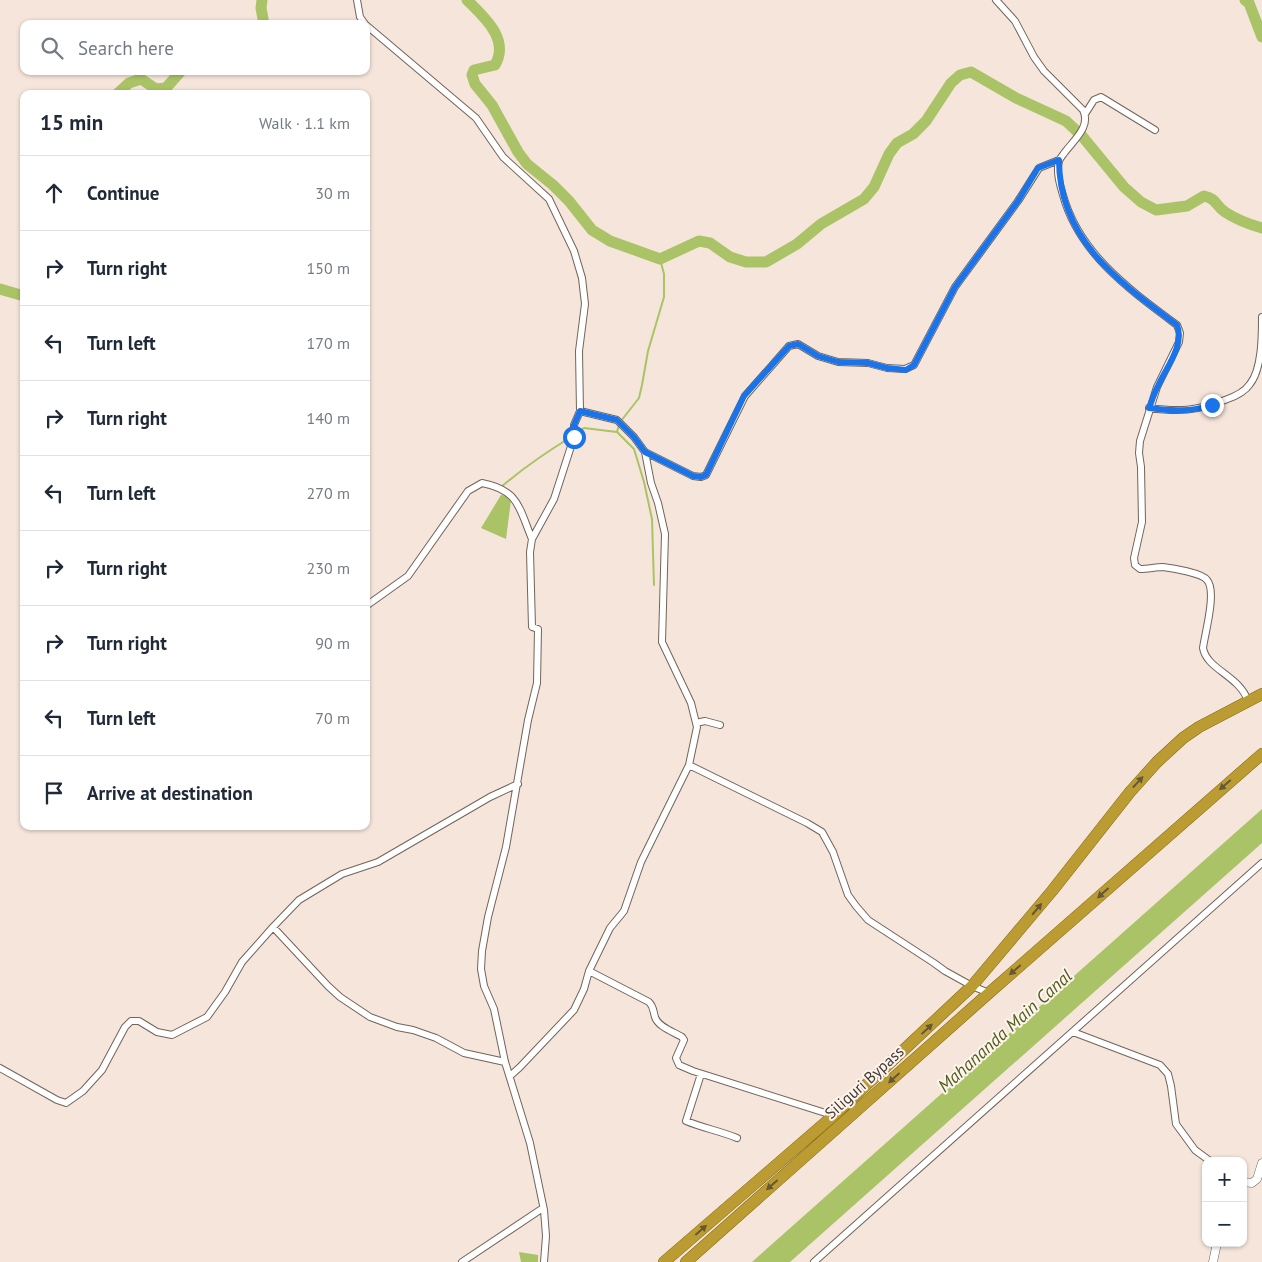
<!DOCTYPE html>
<meta charset="utf-8">
<style>
body{margin:0;font-family:"PT Sans",sans-serif;background:#f6f6f7;color:#1f2937}
.controls{position:absolute;right:15px;bottom:15px;display:grid;overflow:hidden;border-radius:10px;box-shadow:0 1px 4px #0004}
.controls button{width:45px;height:45px;display:grid;place-items:center;padding:0;border:0;border-bottom:1px solid #e0e1e3;background:#fff;color:#1f2937;font:25px sans-serif}
.stop{position:absolute;width:15px;height:15px;margin:-11px;border:4px solid #1a73e8;border-radius:50%;background:#fff}
.stop.end{background:#1a73e8;border-color:#fff;box-shadow:0 1px 5px #0008}
.list{margin:0;padding:0;list-style:none}
h2{display:flex;justify-content:space-between;align-items:center;height:65px;margin:0;padding:0 20px;font-size:21px}
h2 small{font-size:16px;font-weight:400;color:#747a83}
.list li{display:grid;grid-template-columns:32px 1fr auto;gap:15px;align-items:center;box-sizing:border-box;height:75px;padding:0 20px;border-top:1px solid #e0e1e3}
.list b{display:block;font-size:19px;white-space:nowrap}
.list em{font-size:16px;font-style:normal;color:#747a83}
.icon{flex:none;width:28px;height:28px;fill:none;stroke:currentColor;stroke-width:2;stroke-linecap:round;stroke-linejoin:round}
.map{position:relative;flex:none;width:1262px;height:1262px;overflow:hidden}
.search{position:absolute;background:#fff;box-shadow:0 1px 4px #0004;left:20px;top:20px;width:350px;height:55px;display:flex;align-items:center;gap:12px;box-sizing:border-box;padding:0 18px;border-radius:10px;color:#747a83;font-size:19px}
.panel{position:absolute;background:#fff;box-shadow:0 1px 4px #0004;left:20px;top:90px;width:350px;height:740px;border-radius:10px}
.map>svg:first-child{display:block}
.water{fill:#aac366}
.lines{fill:none;stroke-linecap:round;stroke-linejoin:round}
.stream{stroke:#aac366;stroke-width:2}
.river{stroke:#aac366;stroke-width:11}
.minor-casing{stroke:#72645a;stroke-width:8}
.tertiary-casing{stroke:#72645a;stroke-width:9}
.trunk-casing{stroke:#856a13;stroke-width:12}
.minor{stroke:#fff;stroke-width:6}
.tertiary{stroke:#fff;stroke-width:8}
.trunk{stroke:#bb9c33;stroke-width:11}
.oneway{fill:#665835}
.route{stroke:#1a73e8;stroke-width:6}
.labels{text-anchor:middle;stroke-width:4;stroke-linejoin:round;paint-order:stroke}
.street-label{font-size:16px;fill:#413b36;stroke:#fef4ed}
.water-label{font-size:18px;font-style:italic;fill:#4e5d1b;stroke:#fef4ed}
</style>
<div class="map">
<svg width="1262" height="1262" viewBox="0 0 1262 1262">
<rect width="100%" height="100%" fill="#f5e5da"/>
<!-- water -->
<path class="water" d="M501,495l7,1 3,4 -5,39 -25,-11z
M1262,809v34l-472,419h-38z
M519,1252l19,3v7h-17z"/>
<g class="lines">
<!-- stream -->
<path class="stream" d="M621,421l18,-23 3,-13 6,-34 16,-54v-23l-4,-15
M619,425l-2,7 17,17 10,33 8,37 2,66
M575,434l9,-6 33,4
M500,488c24,-21 45,-35 71,-51"/>
<!-- river -->
<path class="river" d="M262,0l-1,8 3,16
M467,0c17,17 43,39 28,65l-21,5 -2,5 3,9 17,21 26,47 9,12 26,21 16,16 23,29 18,11 50,18 39,-18 11,2 20,14 16,5h20l31,-18 24,-20 43,-25 10,-12 15,-33 8,-11 16,-9 13,-13 25,-38 9,-8 11,-3 45,26 50,23 16,15 42,51 17,15 15,8 31,-4 17,-10c13,3 11,9 21,16 12,8 23,12 37,16
M1245,0l4,3 13,34
M117,94l12,-11 12,-4 15,10 10,-1 15,-17
M0,289l24,7"/>
<!-- minor casing -->
<g class="minor-casing">
<path id="minor" d="M357,0l3,17 5,7
M996,0l19,21 19,36 10,14 39,39c8,16 -8,29 -18,42 -2,3 -5,6 -6,9 -3,11 1,24 4,34 16,59 67,95 114,130l3,8 -1,9 -22,45 -17,54 -1,12 2,14 1,55 -8,36 1,7 5,4c8,0 16,-2 23,-2 9,1 39,6 44,13 10,11 -2,53 -4,68 4,22 36,27 45,53
M366,25l110,93 27,39 46,42 25,52 8,27 3,26 -6,47 1,60 -6,14v12l-20,62 -22,40 -2,13 2,75 6,2 -1,54 -9,37 -22,127 -18,70 -6,34 -1,18 3,17 10,23 11,53 25,81 14,67 2,26 -2,26
M1085,114l9,-14 7,-3 54,33
M1149,408c30,4 47,3 76,-8 9,-3 19,-7 25,-16 12,-15 12,-48 12,-67
M580,411l37,9 17,17 11,15 48,24 8,1 5,-2 39,-79 44,-50 9,-2 20,12 20,6 30,1 19,5 18,1 9,-4 41,-78 63,-86 21,-33 20,-8
M366,606l42,-30 60,-85 14,-8c37,7 37,25 50,56
M696,723l9,-2 15,4
M689,765l118,58 15,9 11,20 15,43 8,11 12,14 66,43 11,8 27,15 17,7
M273,927l55,59 12,11 30,20 27,10 16,3 23,8 28,15 41,9
M589,971l60,31c5,5 4,9 6,15 3,10 19,15 27,20l2,3 -8,18 3,7 14,6 142,45
M1073,1032l87,33 8,9 3,12 5,38 19,26 15,11
M0,1068l57,32 9,3 17,-12 19,-21 23,-43 6,-6h8l18,11 15,3 35,-18 18,-25 17,-30 31,-35 26,-27 43,-26 36,-12 112,-65 28,-13
M701,1074l-15,47c17,7 34,10 51,17
M510,1076l10,-9 54,-57 10,-21 5,-18 21,-43 14,-17 17,-49 48,-97 8,-38 -6,-24 -29,-61 3,-108 -7,-31 -7,-20 -6,-31
M462,1262l81,-54
M814,1262l448,-399"/>
</g>
<!-- tertiary casing -->
<g class="tertiary-casing">
<path id="tertiary" d="M1243,1182l9,1 5,-4 5,-16
M1213,1262l4,-19"/>
</g>
<!-- trunk casing -->
<g class="trunk-casing">
<path id="trunk" d="M664,1262l169,-146 139,-130 80,-95 78,-99 27,-30 26,-24 16,-11 63,-33
M686,1262l303,-269 273,-239"/>
</g>
<!-- minor -->
<use href="#minor" class="minor"/>
<!-- tertiary -->
<use href="#tertiary" class="tertiary"/>
<!-- trunk -->
<use href="#trunk" class="trunk"/>
</g>
<!-- one-way arrows -->
<defs><path id="oneway-solid" d="M-6-.8H1V-3.2L6.5 0L1 3.2V.8H-6Z" transform="scale(1.25)"/></defs>
<g class="oneway">
<use href="#oneway-solid" transform="translate(1138 782) rotate(-47)"/>
<use href="#oneway-solid" transform="translate(1225 785) rotate(139)"/>
<use href="#oneway-solid" transform="translate(1103 893) rotate(138)"/>
<use href="#oneway-solid" transform="translate(1037 909) rotate(-50)"/>
<use href="#oneway-solid" transform="translate(1015 970) rotate(139)"/>
<use href="#oneway-solid" transform="translate(927 1029) rotate(-43)"/>
<use href="#oneway-solid" transform="translate(894 1078) rotate(138)"/>
<use href="#oneway-solid" transform="translate(772 1185) rotate(139)"/>
<use href="#oneway-solid" transform="translate(701 1230) rotate(-41)"/>
</g>
<g class="lines">
<!-- route -->
<path class="route" d="M574,437v-12l6,-14 37,9 17,17 11,15 48,24 8,1 5,-2 38,-79 45,-50 9,-2 20,12 20,6 30,1 19,5 19,2 8,-5 41,-78 63,-86 20,-33 21,-8c0,80 60,122 118,165 8,20 -11,43 -19,61 -4,7 -6,15 -9,22 22,3 42,4 63,-3"/>
</g>
<g class="labels">
<!-- street labels -->
<g class="street-label">
<text transform="translate(864 1082) rotate(-42)" y="6">Siliguri Bypass</text>
</g>
<!-- water labels -->
<g class="water-label">
<text transform="translate(1005 1031) rotate(-42)" y="6">Mahananda Main Canal</text>
</g>
</g>
</svg>
<div class="controls">
<button>+</button>
<button>−</button>
</div>
<div class="stop" style="left:574px;top:437px"></div>
<div class="stop end" style="left:1212px;top:405px"></div>
<div class="search"><svg class="icon" aria-label="search" viewBox="0 0 24 24"><circle cx="10" cy="10" r="6"/><path d="M15 15l6 6"/></svg>Search here</div>
<section class="panel">
<h2>15 min<small>Walk · 1.1 km</small></h2>
<ul class="list">
<li><svg class="icon" aria-label="ahead" viewBox="0 0 24 24"><path d="M12 20V5M6 11l6-6 6 6"/></svg><div><b>Continue</b></div><em>30 m</em></li>
<li><svg class="icon" aria-label="right" viewBox="0 0 24 24"><path d="M7 20v-9h11M14 6l5 5-5 5"/></svg><div><b>Turn right</b></div><em>150 m</em></li>
<li><svg class="icon" aria-label="left" viewBox="0 0 24 24"><path d="M17 20v-9H6M10 6l-5 5 5 5"/></svg><div><b>Turn left</b></div><em>170 m</em></li>
<li><svg class="icon" aria-label="right" viewBox="0 0 24 24"><path d="M7 20v-9h11M14 6l5 5-5 5"/></svg><div><b>Turn right</b></div><em>140 m</em></li>
<li><svg class="icon" aria-label="left" viewBox="0 0 24 24"><path d="M17 20v-9H6M10 6l-5 5 5 5"/></svg><div><b>Turn left</b></div><em>270 m</em></li>
<li><svg class="icon" aria-label="right" viewBox="0 0 24 24"><path d="M7 20v-9h11M14 6l5 5-5 5"/></svg><div><b>Turn right</b></div><em>230 m</em></li>
<li><svg class="icon" aria-label="right" viewBox="0 0 24 24"><path d="M7 20v-9h11M14 6l5 5-5 5"/></svg><div><b>Turn right</b></div><em>90 m</em></li>
<li><svg class="icon" aria-label="left" viewBox="0 0 24 24"><path d="M17 20v-9H6M10 6l-5 5 5 5"/></svg><div><b>Turn left</b></div><em>70 m</em></li>
<li><svg class="icon" aria-label="arrive" viewBox="0 0 24 24"><path d="M6 21V4h12l-3 4 3 4H6"/></svg><div><b>Arrive at destination</b></div></li>
</ul>
</section>
</div>
